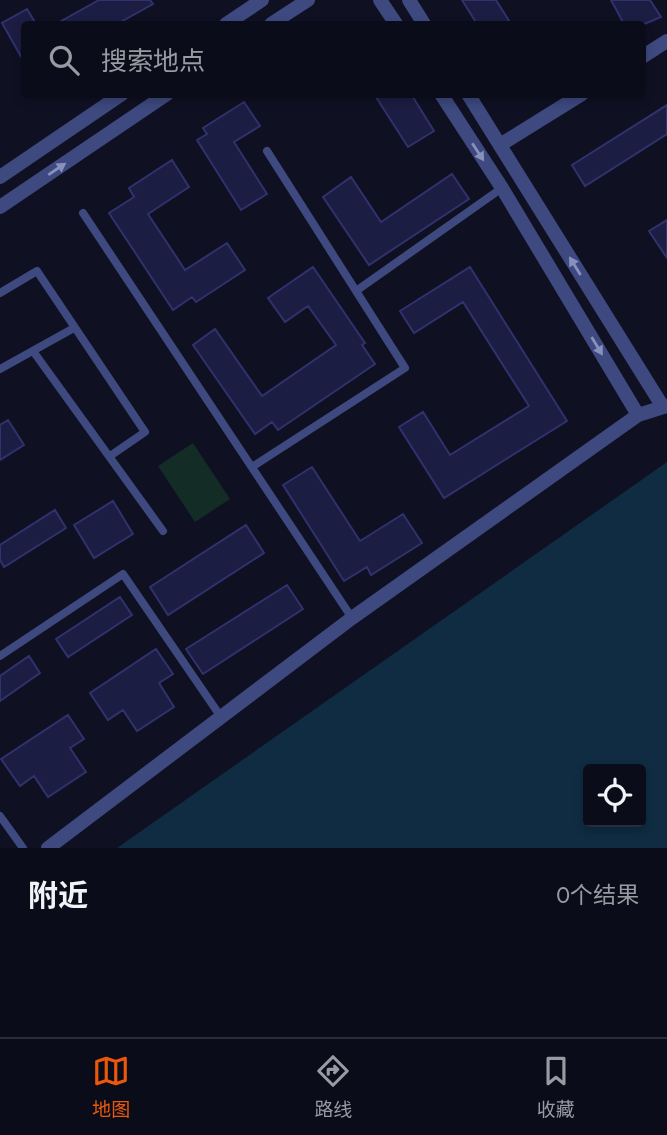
<!DOCTYPE html>
<html lang="zh">
<meta charset="utf-8">
<style>
body{margin:0;font-family:Jost,"Noto Sans SC",sans-serif;background:#141523;color:#f1f3f6}
.controls{position:absolute;right:21px;bottom:21px;display:grid;overflow:hidden;border-radius:7px;box-shadow:0 4px 10px #0003}
.controls button{width:63px;height:63px;display:grid;place-items:center;padding:0;border:0;border-bottom:2px solid #2b2c39;background:#0b0c1a;color:#f1f3f6;font:35px sans-serif}
.list{margin:0;padding:0;list-style:none}
h2{display:flex;justify-content:space-between;align-items:center;height:91px;margin:0;padding:0 28px;font-size:30px}
h2 small{font-size:23px;font-weight:400;color:#9a9ba2}
.icon{flex:none;width:38px;height:38px;fill:none;stroke:currentColor;stroke-width:2;stroke-linecap:round;stroke-linejoin:round}
.map{position:relative;flex:none;width:667px;height:848px;overflow:hidden}
.search{position:absolute;background:#0b0c1a;box-shadow:0 4px 10px #0003;left:21px;right:21px;top:21px;height:77px;display:flex;align-items:center;gap:18px;box-sizing:border-box;padding:0 24px;border-radius:7px;color:#9a9ba2;font-size:26px}
.sheet{height:189px;background:#0b0c1a}
nav{display:flex;justify-content:space-around;align-items:center;box-sizing:border-box;height:98px;border-top:2px solid #2b2c39;background:#0b0c1a;font-size:19px;color:#9a9ba2}
nav a{display:grid;justify-items:center;gap:4px}
nav .on{color:#ea580c}
.map>svg:first-child{display:block}
.green{fill:#132c26}
.water{fill:#0f2c42;fill-rule:evenodd}
.building{fill:#1c1d42;stroke:#30316d;stroke-width:2}
.lines{fill:none;stroke-linecap:round;stroke-linejoin:round}
.service{stroke:#3d497f;stroke-width:8}
.minor{stroke:#3d497f;stroke-width:14}
.tertiary{stroke:#3d497f;stroke-width:14}
.oneway{fill:#8890be}
</style>
<div class="map">
<svg width="667" height="848" viewBox="0 0 667 848">
<rect width="100%" height="100%" fill="#0f1022"/>
<!-- green -->
<path class="green" d="M193,443l37,56 -35,23 -37,-56z"/>
<!-- water -->
<path class="water" d="M667,462v386h-550zM588,769h53v53h-53z"/>
<!-- building -->
<path class="building" d="M99,0h51l3,4 -36,20h-61z
M462,0h34l15,24h-34z
M611,0h39l11,17 -19,8 -18,-1z
M27,9l9,15h-12v38l-22,-39z
M374,94h37l23,37 -26,16z
M244,102l16,24 -26,16 33,52 -26,16 -44,-70 10,-6 -4,-6z
M667,105v29l-82,52 -13,-21z
M172,160l17,27 -41,27 37,56 42,-27 18,27 -49,32 -4,-5 -19,13 -64,-97 25,-16 -5,-9z
M452,174l17,25 -100,66 -46,-68 28,-20 30,45z
M667,220v38l-18,-27z
M313,267l52,76 -3,2 13,19 -97,66 -6,-8 -17,12 -62,-89 22,-16 47,67 74,-51 -28,-39 -23,16 -17,-24z
M470,267l97,154 -123,77 -45,-71 24,-15 27,43 79,-49 -66,-104 -49,31 -14,-22z
M8,420l16,25 -24,15v-35z
M312,467l48,74 43,-27 19,29 -51,32 -4,-8 -23,14 -61,-96z
M113,501l20,33 -39,24 -20,-33z
M55,510l11,18 -62,39 -4,-7v-15z
M246,525l18,28 -96,62 -18,-28z
M287,585l16,24 -100,65 -17,-25z
M120,597l12,18 -64,42 -12,-18z
M156,649l17,25 -14,9 15,24 -37,24 -14,-21 -15,10 -18,-27z
M29,656l11,17 -40,28v-25z
M68,715l16,24 -14,9 16,24 -38,25 -14,-21 -14,10 -19,-27z"/>
<g class="lines">
<!-- service -->
<path class="service" d="M83,213l269,405
M356,291l146,-103
M0,293l37,-22 108,161 -35,24
M33,351l130,180
M0,369l74,-41
M252,467l153,-99 -138,-217
M0,656l123,-82 98,143
M0,816l23,32"/>
<!-- minor -->
<path class="minor" d="M642,57l25,-16
M500,145l82,-51
M48,848l304,-230 286,-203 29,-9"/>
<!-- tertiary -->
<path class="tertiary" d="M380,0l16,24
M409,0l15,24
M226,24l36,-24
M271,24l37,-24
M441,94l61,94 136,227
M468,94l195,313
M0,177l122,-83
M0,207l167,-113"/>
</g>
<!-- one-way arrows -->
<defs><path id="oneway-solid" d="M-6-.8H1V-3.2L6.5 0L1 3.2V.8H-6Z" transform="scale(1.75)"/></defs>
<g class="oneway">
<use href="#oneway-solid" transform="translate(478 152) rotate(57)"/>
<use href="#oneway-solid" transform="translate(57 169) rotate(-34)"/>
<use href="#oneway-solid" transform="translate(575 266) rotate(-122)"/>
<use href="#oneway-solid" transform="translate(597 346) rotate(59)"/>
</g>
</svg>
<div class="controls">
<button><svg class="icon" aria-label="locate" viewBox="0 0 24 24"><circle cx="12" cy="12" r="6"/><path d="M12 2v4M12 18v4M2 12h4M18 12h4"/></svg></button>
</div>
<div class="search"><svg class="icon" aria-label="search" viewBox="0 0 24 24"><circle cx="10" cy="10" r="6"/><path d="M15 15l6 6"/></svg>搜索地点</div>
</div>
<section class="sheet">
<h2>附近<small>0个结果</small></h2>
<ul class="list">
</ul>
</section>
<nav>
<a class="on"><svg class="icon" aria-label="map" viewBox="0 0 24 24"><path d="M3 6l6-2 6 2 6-2v14l-6 2-6-2-6 2zM9 4v14M15 6v14"/></svg>地图</a>
<a><svg class="icon" aria-label="directions" viewBox="0 0 24 24"><path d="M12 3l9 9-9 9-9-9zM9 14v-3h6M13 9l2 2-2 2"/></svg>路线</a>
<a><svg class="icon" aria-label="saved" viewBox="0 0 24 24"><path d="M7 4h10v16l-5-4-5 4z"/></svg>收藏</a>
</nav>
